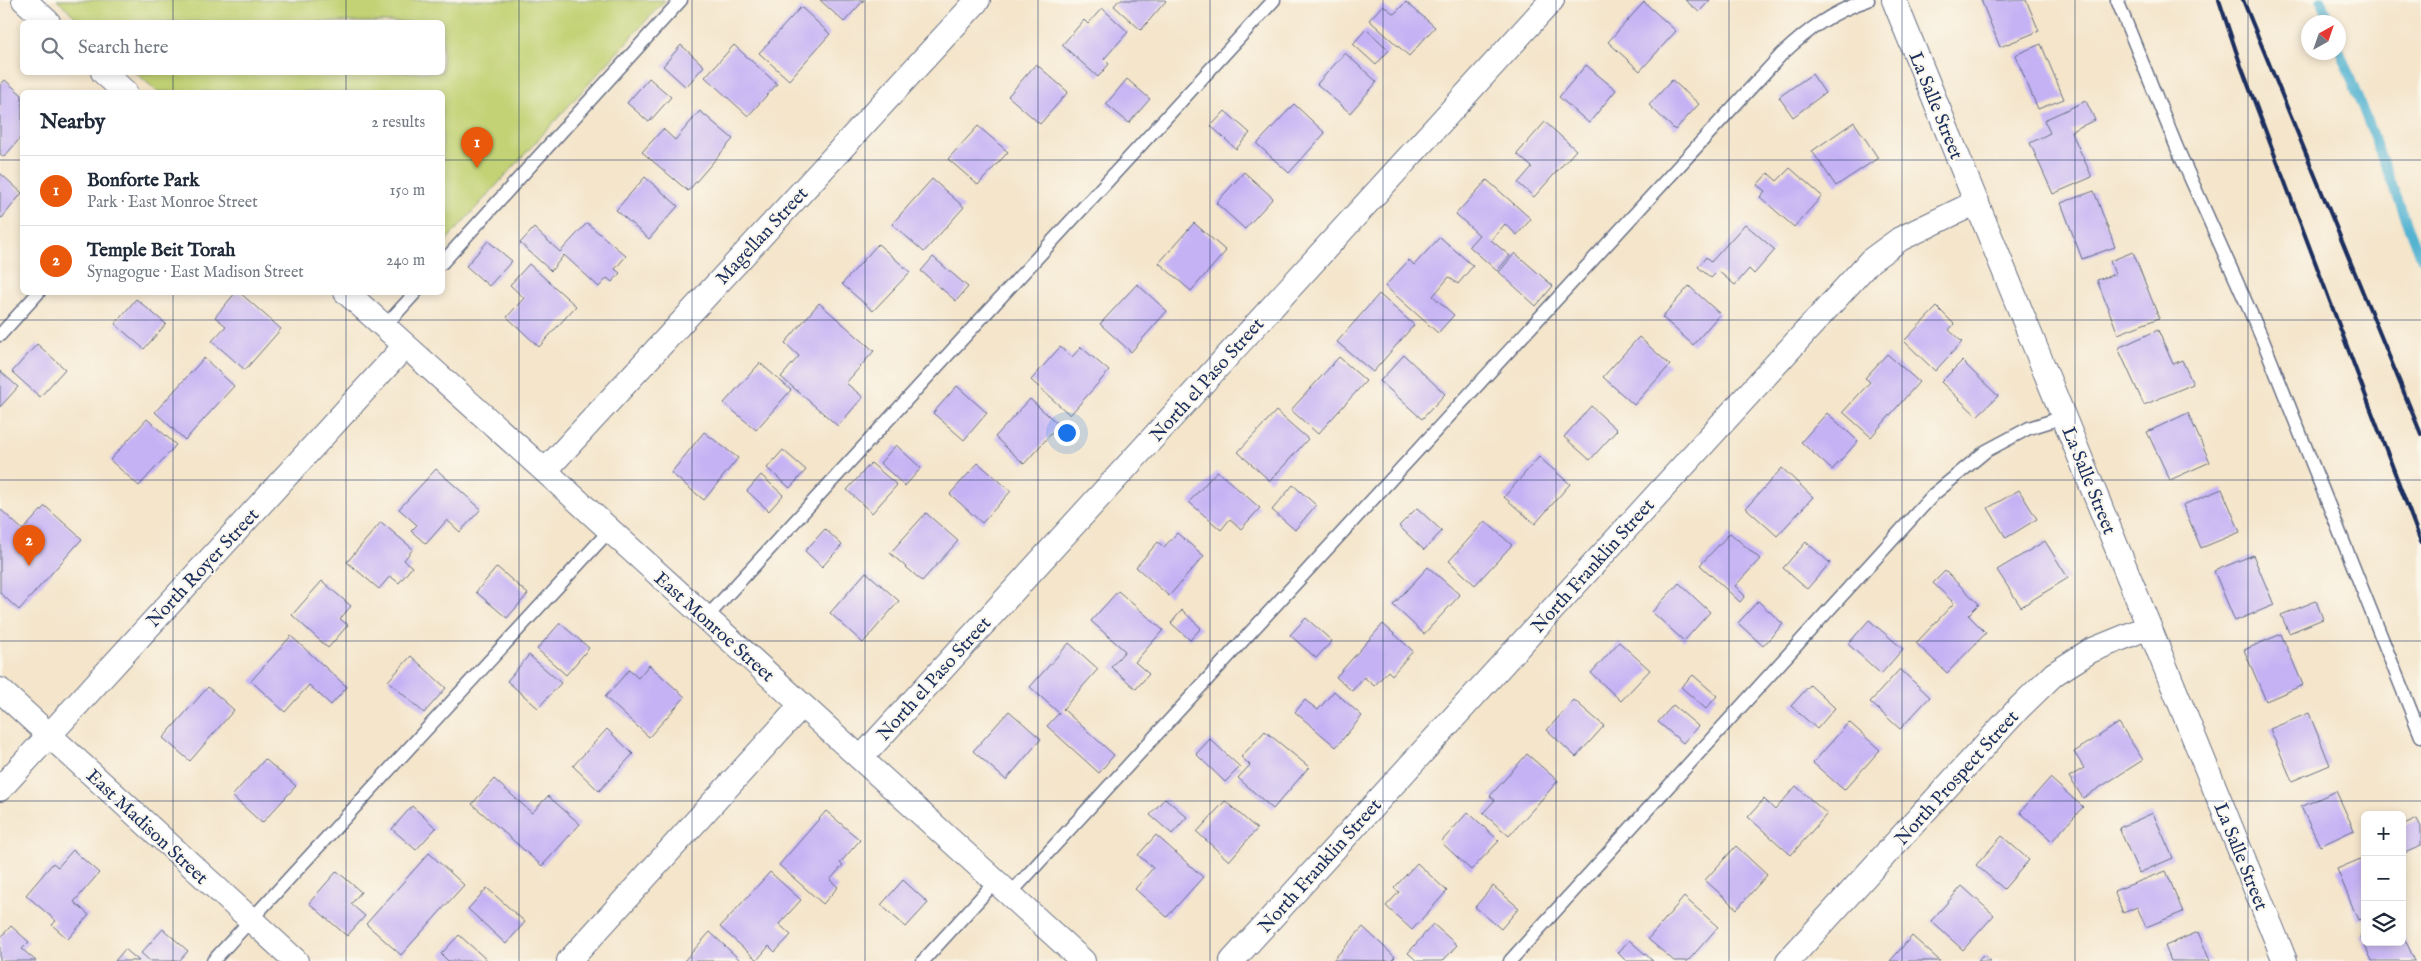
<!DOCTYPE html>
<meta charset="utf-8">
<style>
body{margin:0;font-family:"IM FELL English",serif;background:#f2f2f3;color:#1f2937}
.controls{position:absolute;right:15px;bottom:15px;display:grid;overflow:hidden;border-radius:8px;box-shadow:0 2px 8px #0003}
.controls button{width:45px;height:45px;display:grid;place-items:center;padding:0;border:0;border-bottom:1px solid #e0e1e3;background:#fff;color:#1f2937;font:25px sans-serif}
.compass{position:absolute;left:2301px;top:15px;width:45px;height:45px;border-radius:50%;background:#fff;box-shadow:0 2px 8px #0003;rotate:40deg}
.you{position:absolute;left:1066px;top:432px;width:18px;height:18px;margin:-12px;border:4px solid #fff;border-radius:50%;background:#1a73e8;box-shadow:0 0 0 8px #1a73e833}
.badge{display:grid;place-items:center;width:32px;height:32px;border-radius:50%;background:#ea580c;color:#fff;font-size:16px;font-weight:700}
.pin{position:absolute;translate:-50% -41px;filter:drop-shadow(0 1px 2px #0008)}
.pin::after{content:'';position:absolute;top:26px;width:18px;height:15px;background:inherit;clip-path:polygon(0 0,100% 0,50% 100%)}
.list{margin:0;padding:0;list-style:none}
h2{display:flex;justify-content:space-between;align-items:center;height:65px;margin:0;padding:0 20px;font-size:21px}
h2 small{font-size:16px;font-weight:400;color:#747a83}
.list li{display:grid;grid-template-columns:32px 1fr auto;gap:15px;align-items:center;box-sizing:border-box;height:70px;padding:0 20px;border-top:1px solid #e0e1e3}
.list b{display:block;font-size:19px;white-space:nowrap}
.list p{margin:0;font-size:16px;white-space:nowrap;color:#747a83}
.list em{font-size:16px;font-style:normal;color:#747a83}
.icon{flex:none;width:28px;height:28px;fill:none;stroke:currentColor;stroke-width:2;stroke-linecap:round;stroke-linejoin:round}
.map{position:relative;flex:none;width:2421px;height:961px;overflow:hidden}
.search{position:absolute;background:#fff;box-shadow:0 2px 8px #0003;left:20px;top:20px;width:425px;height:55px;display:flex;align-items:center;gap:12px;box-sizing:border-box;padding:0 18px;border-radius:8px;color:#747a83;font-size:19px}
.panel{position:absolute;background:#fff;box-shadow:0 2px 8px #0003;left:20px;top:90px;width:425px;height:205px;border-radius:8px}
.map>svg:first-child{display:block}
.green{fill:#c2d275;stroke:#6e806a}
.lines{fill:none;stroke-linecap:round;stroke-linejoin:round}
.stream{stroke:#53b3d1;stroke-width:9}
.building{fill:#c5b2f4}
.lane-casing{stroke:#676f84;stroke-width:15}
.street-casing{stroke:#676f84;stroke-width:26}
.lane{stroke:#fff;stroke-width:12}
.street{stroke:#fff;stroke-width:24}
.rail{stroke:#1b2f5e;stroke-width:4}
.grid{fill:none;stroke:#1b2f5e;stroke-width:1;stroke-opacity:0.55}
.labels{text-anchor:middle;stroke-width:4;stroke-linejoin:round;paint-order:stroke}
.street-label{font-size:19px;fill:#1b2f5e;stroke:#fbf7ec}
</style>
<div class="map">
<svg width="2421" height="961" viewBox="0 0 2421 961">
<rect width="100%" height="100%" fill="#fbf7ec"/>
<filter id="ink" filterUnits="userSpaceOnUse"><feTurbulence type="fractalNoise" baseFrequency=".02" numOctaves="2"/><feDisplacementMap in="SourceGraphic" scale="10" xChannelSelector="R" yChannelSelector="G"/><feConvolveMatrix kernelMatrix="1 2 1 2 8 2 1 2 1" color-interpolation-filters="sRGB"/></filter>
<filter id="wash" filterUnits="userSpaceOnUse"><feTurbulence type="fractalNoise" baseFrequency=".0096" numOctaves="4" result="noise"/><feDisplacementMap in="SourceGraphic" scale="20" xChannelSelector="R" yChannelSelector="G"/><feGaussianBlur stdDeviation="1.12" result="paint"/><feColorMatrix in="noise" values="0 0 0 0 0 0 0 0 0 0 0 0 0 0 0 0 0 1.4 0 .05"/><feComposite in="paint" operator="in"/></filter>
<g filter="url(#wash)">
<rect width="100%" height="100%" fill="#f4e5cb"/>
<!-- green -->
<path class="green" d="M57,0h608l-222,244 -1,-152h-284l-22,-19 306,-1v-50h-361z"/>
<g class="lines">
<!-- stream -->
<path class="stream" d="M2321,0l9,22
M2338,46l83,212"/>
</g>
<g id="blocks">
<!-- building -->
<path class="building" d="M820,0h44l-20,22z
M1119,0h46l1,1 -25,29 -27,-24z
M1685,0h25l-11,12z
M1981,0h45l13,31 -39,16z
M1406,2l29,25 -26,29 -40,-36 14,-15 11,9z
M1644,2l32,29 -36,40 -32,-29z
M801,7l29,27 -41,46 -30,-27z
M1102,8l26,24 -24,27 5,5 -11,13 -36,-32 22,-25 4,4z
M1366,29l23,21 -13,15 -23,-21z
M2041,44l23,55 -26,10 -23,-54z
M681,45l23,21 -18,21 -23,-21z
M734,45l43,39 -29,32 -43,-39z
M1345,53l32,29 -27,31 -33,-29z
M1036,64l32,28 -28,32 -32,-28z
M1586,65l30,25 -27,33 -30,-26z
M1812,74l13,19 -32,24 -14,-20z
M649,78l22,19 -22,25 -22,-19z
M1127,79l23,20 -21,24 -23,-19z
M5,80l17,15v41l-18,21 -4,-3v-69z
M1672,80l27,24 -24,26 -26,-25z
M2086,101l9,19 -24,11 21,46 -39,17 -23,-51 20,-10 -6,-13z
M1294,104l31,29 -36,40 -32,-29z
M700,111l33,28 -45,52 -46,-39 21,-23 12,11z
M1225,111l25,22 -14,16 -25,-23z
M1545,122l31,28 -42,47 -16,-14 14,-16 -15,-13z
M1854,122l24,36 -42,28 -24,-35z
M978,126l30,26 -30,33 -30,-26z
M1790,168l32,28 -28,31 -34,-30 5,-6 -8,-6 11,-12 9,8z
M1244,172l29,26 -28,31 -29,-26z
M0,173l22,20 -20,25 -2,-1z
M645,177l33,29 -29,33 -33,-29z
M932,179l32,28 -40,45 -32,-28z
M1487,180l44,39 -14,16 -12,-11 -14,16 19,16 -13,15 -28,-25 10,-11 -23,-21z
M2094,191l21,56 -33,12 -21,-56z
M587,223l39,33 -11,13 5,4 -8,9 -5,-4 -8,9 -35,-32 -13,16 -31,-28 14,-15 26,24z
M1194,223l32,28 -35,40 -32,-28z
M1745,224l30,26 -21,24 -5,-5 -14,16 -17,-14 -7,7 -13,-11 8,-10 5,5z
M1440,237l33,29 -15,18 -9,-7 -16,19 21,19 -16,18 -53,-47 24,-26 5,5z
M488,241l24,20 -23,25 -23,-20z
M878,244l32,28 -37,39 -31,-27z
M2133,252l26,66 -41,16 -21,-54 18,-6 -5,-13z
M1515,253l38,33 -17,20 -37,-34z
M933,257l35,30 -12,14 -35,-30z
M529,264l47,42 -37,41 -32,-30 17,-19 -14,-13z
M1137,284l30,27 -36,41 -31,-28z
M1689,286l31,28 -27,31 -31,-28z
M236,292h3l42,37 -36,41 -33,-29 14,-15 -11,-9z
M1379,294l35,31 -41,47 -36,-30z
M136,299l30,25 -22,25 -29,-25z
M819,303l55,48 -28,32 17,14 -25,29 -57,-49 18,-21 -14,-13z
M1937,307l17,17 -5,6 13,12 -27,29 -31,-30z
M2158,330l15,34 9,-4 11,24 -49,21 -26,-57z
M1639,337l31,28 -36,40 -31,-28z
M37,344l28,25 -25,28 -28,-25z
M1060,347l12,10 9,-10 28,24 -39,44 -39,-35z
M1887,354l32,28 -48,55 -28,-25 27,-30 -5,-4z
M1404,355l41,39 -23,25 -42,-38z
M1339,357l27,24 -48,53 -27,-24z
M204,358l30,28 -49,54 -30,-28z
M1962,361l36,35 -21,20 -36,-34z
M760,363l31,27 -35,40 -32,-27z
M0,371l18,16 -18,20z
M957,386l30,27 -23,27 -31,-27z
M1030,399l29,26 -35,39 -29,-27z
M1591,406l26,24 -27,30 -26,-23z
M1276,411l32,28 -38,42 -32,-29z
M1827,413l31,28 -26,29 -31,-28z
M2188,413l22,49 -40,18 -23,-48z
M147,419l29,26 -37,41 -29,-26z
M704,432l34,26 -34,42 -33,-27z
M896,445l25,23 -16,18 -25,-23z
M783,450l23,20 -16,18 -23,-20z
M1539,457l31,27 -35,40 -31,-27z
M871,463l26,22 -25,28 -25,-23z
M978,463l33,28 -29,32 -32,-29z
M1782,468l31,29 -36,39 -31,-28z
M436,469l45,40 -21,23 -13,-12 -21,24 -15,-13 6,-6 -18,-16z
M1217,471l43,37 -19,21 -11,-10 -9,11 -32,-28z
M761,475l22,20 -14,16 -22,-20z
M1293,485l23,20 -21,25 -23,-20z
M2222,489l18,43 -39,16 -18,-43z
M2019,490l18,29 -31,19 -18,-30z
M45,506l37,33 -63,71 -19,-17v-84l23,21z
M1417,508l25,23 -18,19 -25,-24z
M926,513l32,28 -36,40 -32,-28z
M1485,521l27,24 -37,40 -26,-24z
M381,522l32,27 -9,11 8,7 -13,16 -9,-7 -11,13 -32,-27z
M825,529l17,16 -20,22 -17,-16z
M1177,533l27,23 -35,40 -33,-29 22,-25 6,5z
M1730,533l30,26 -25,27 10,10 -5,6 -40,-37z
M2045,541l23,37 -47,29 -24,-37z
M1806,542l24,21 -23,26 -24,-21z
M2253,555l21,50 -39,16 -21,-50z
M497,567l31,27 -21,24 -31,-26z
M1428,567l32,28 -36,39 -31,-29z
M1945,571l34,33 -11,11 18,18 -39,40 -31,-30 38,-40 -21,-20z
M866,572l33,29 -36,42 -33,-30z
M322,581l29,25 -11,13 8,6 -20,23 -36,-33z
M1679,583l31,29 -26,29 -32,-29z
M1118,591l45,39 -28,32 14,12 -13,15 -25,-22 14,-16 -34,-30z
M1758,601l25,23 -20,22 -25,-23z
M2316,601l7,18 -34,14 -8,-18z
M1182,610l19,18 -11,12 -19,-17z
M1306,618l26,23 -16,17 -26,-23z
M1869,620l34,29 -22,25 -33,-30z
M560,623l29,25 -23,27 -29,-26z
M1383,624l30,27 -21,24 -4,-4 -14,15 -10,-9 -12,14 -16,-14z
M2281,634l22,51 -37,16 -22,-51z
M291,636l56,51 -16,18 -22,-20 -24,27 -34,-31z
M1619,642l31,28 -29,31 -30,-28z
M1069,643l29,26 -35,40 51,46 -15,18 -52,-47 12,-13 -29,-26z
M529,655l32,28 -23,25 -31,-27z
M411,656l35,32 -22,25 -36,-32z
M649,665l36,32 -36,40 -44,-40 24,-27 9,8z
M1900,669l30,28 -30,32 -30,-27z
M1693,675l24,21 -11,13 -25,-22z
M1810,685l25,23 -18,21 -26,-23z
M208,687l26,23 -44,51 -27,-23z
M1334,691l28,25 -26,31 -41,-35 10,-12 13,10z
M1574,700l30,26 -28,31 -29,-27z
M1673,705l25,21 -15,17 -25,-21z
M1009,711l32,28 -35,41 -33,-29z
M2309,713l21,52 -38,16 -22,-52z
M1849,722l31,28 -36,40 -31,-27z
M2119,723l24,37 -60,38 -14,-21 15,-9 -10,-16z
M607,729l26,25 -34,37 -26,-25z
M1265,731l44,36 -36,42 -35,-31 12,-13 -9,-8z
M1210,739l30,28 -15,15 -29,-28z
M1527,754l31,27 -49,55 -26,-23 12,-13 -5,-4z
M265,759l31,27 -34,37 -30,-27z
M2050,778l33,29 -31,34 -32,-29z
M494,779l38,34 16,-17 32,28 -38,42 -70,-62z
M1796,786l31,28 -36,41 -43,-38 16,-18 11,11z
M2336,791l18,39 -34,16 -19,-39z
M1165,798l22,19 -15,17 -22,-19z
M1225,801l32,28 -28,32 -32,-29z
M412,806l24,22 -20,22 -24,-21z
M826,811l34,29 -20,23 3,2 -13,15 8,7 -15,17 -44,-39z
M1468,812l31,29 -28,29 -30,-28z
M2153,813l20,45 -34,15 -20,-45z
M2417,819l4,8v19l-19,8v-28z
M1156,835l47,42 -36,40 -32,-28 18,-21 -15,-13z
M2002,836l27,24 -25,29 -28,-24z
M1736,846l31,29 -30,34 -32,-29z
M73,850l26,23 -25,29 15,13 -21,24 -16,-14 4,-4 -30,-26 27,-32 5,4z
M429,853l35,32 -63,70 -35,-31z
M2365,857v61l-7,2 -21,-51z
M1417,863l30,28 -35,39 -26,-24 13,-14 -5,-4z
M337,871l24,21 -10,12 14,12 -18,20 -38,-33z
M2166,871l17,41 -37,15 -9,-20 -14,6 -9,-22z
M770,872l31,28 -22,24 12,11 -16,17 -6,-6 -12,14 -37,-33z
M903,880l25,23 -22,24 -25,-22z
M1493,886l26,22 -18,21 -26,-22z
M1962,886l32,29 -31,35 -32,-29z
M487,888l38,34 -19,22 -38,-35z
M1684,897l34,30 -30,34h-14l-26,-22z
M1433,924l24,21 -14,16h-26l-9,-8z
M11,926l18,16 -7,7 14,12h-36v-23z
M1363,927l32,30 -4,4 -58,-1z
M163,929l25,22 -9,10h-29l-9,-8z
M710,932l31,29h-57z
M2198,932l12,29h-39l-6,-15z
M2365,933v9h37v-9l13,28h-43l-12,-26z
M459,935l29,26h-40l-7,-7z
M1912,936l28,25h-50z
M1629,940l24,21h-27l-8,-8z
M125,949l14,12h-24z
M1984,955l7,6h-13z"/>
</g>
</g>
<g filter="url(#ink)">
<use href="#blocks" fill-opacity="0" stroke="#676f84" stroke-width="1"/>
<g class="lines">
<!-- lane casing -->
<g class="lane-casing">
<path id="lane" d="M2117,0l60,148 85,190 159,398
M442,263l239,-263
M384,327l32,-35
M0,335l39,-43
M706,618l568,-618
M1010,894l771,-839c28,-26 50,-43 87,-55
M213,961l397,-431
M923,961l73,-80
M1510,961l424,-467 52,-43 43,-23 35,-11"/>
</g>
<!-- street casing -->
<g class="street-casing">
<path id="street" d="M24,0l24,22
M1894,0l391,961
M103,72l22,20
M346,292l199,179 538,490
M545,471l433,-471
M0,690l296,271
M861,758l691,-758
M0,789l405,-443
M569,961l233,-256
M1232,961l638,-700 30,-22 77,-37
M1788,961l230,-252 36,-35 36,-23 59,-24"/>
</g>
<!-- lane -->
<use href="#lane" class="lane"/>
<!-- street -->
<use href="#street" class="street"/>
<!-- rail -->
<path class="rail" d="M2219,0l22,66 180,476
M2243,0l178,434"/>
</g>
</g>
<!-- grid -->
<path class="grid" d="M173,0v22M346,0v22M519,0v961M692,0v961M865,0v961M1038,0v961M1210,0v961M1383,0v961M1556,0v961M1729,0v961M1902,0v961M2075,0v961M2248,0v961M173,72v20M346,72v20M0,160h22M442,160h1979M173,292v669M346,292v669M0,320h2421M0,480h2421M0,641h2421M0,801h2421"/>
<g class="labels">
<!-- street labels -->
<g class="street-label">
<text transform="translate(1937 105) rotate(68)" y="7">La Salle Street</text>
<text transform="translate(761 235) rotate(-47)" y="7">Magellan Street</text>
<text transform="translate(1206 379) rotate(-48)" y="7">North el Paso Street</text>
<text transform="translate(2090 480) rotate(68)" y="7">La Salle Street</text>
<text transform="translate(1592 565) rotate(-48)" y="7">North Franklin Street</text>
<text transform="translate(202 567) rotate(-47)" y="7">North Royer Street</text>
<text transform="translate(715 626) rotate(42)" y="7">East Monroe Street</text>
<text transform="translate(933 678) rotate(-48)" y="7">North el Paso Street</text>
<text transform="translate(1956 777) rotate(-48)" y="7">North Prospect Street</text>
<text transform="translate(148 826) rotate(43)" y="7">East Madison Street</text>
<text transform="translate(2242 856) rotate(68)" y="7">La Salle Street</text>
<text transform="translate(1319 865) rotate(-48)" y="7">North Franklin Street</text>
</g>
</g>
</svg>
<div class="controls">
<button>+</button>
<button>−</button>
<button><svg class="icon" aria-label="layers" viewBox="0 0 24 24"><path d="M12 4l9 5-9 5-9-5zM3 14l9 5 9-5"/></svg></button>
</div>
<svg class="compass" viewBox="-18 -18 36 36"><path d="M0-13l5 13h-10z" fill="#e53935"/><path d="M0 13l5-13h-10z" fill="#747a83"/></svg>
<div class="you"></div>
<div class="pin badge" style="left:477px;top:168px">1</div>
<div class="pin badge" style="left:29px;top:566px">2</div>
<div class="search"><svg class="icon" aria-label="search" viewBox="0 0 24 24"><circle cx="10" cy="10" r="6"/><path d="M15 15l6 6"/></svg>Search here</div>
<section class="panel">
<h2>Nearby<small>2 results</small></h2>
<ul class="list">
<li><span class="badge">1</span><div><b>Bonforte Park</b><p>Park · East Monroe Street</p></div><em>150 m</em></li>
<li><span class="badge">2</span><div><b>Temple Beit Torah</b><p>Synagogue · East Madison Street</p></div><em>240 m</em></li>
</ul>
</section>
</div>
